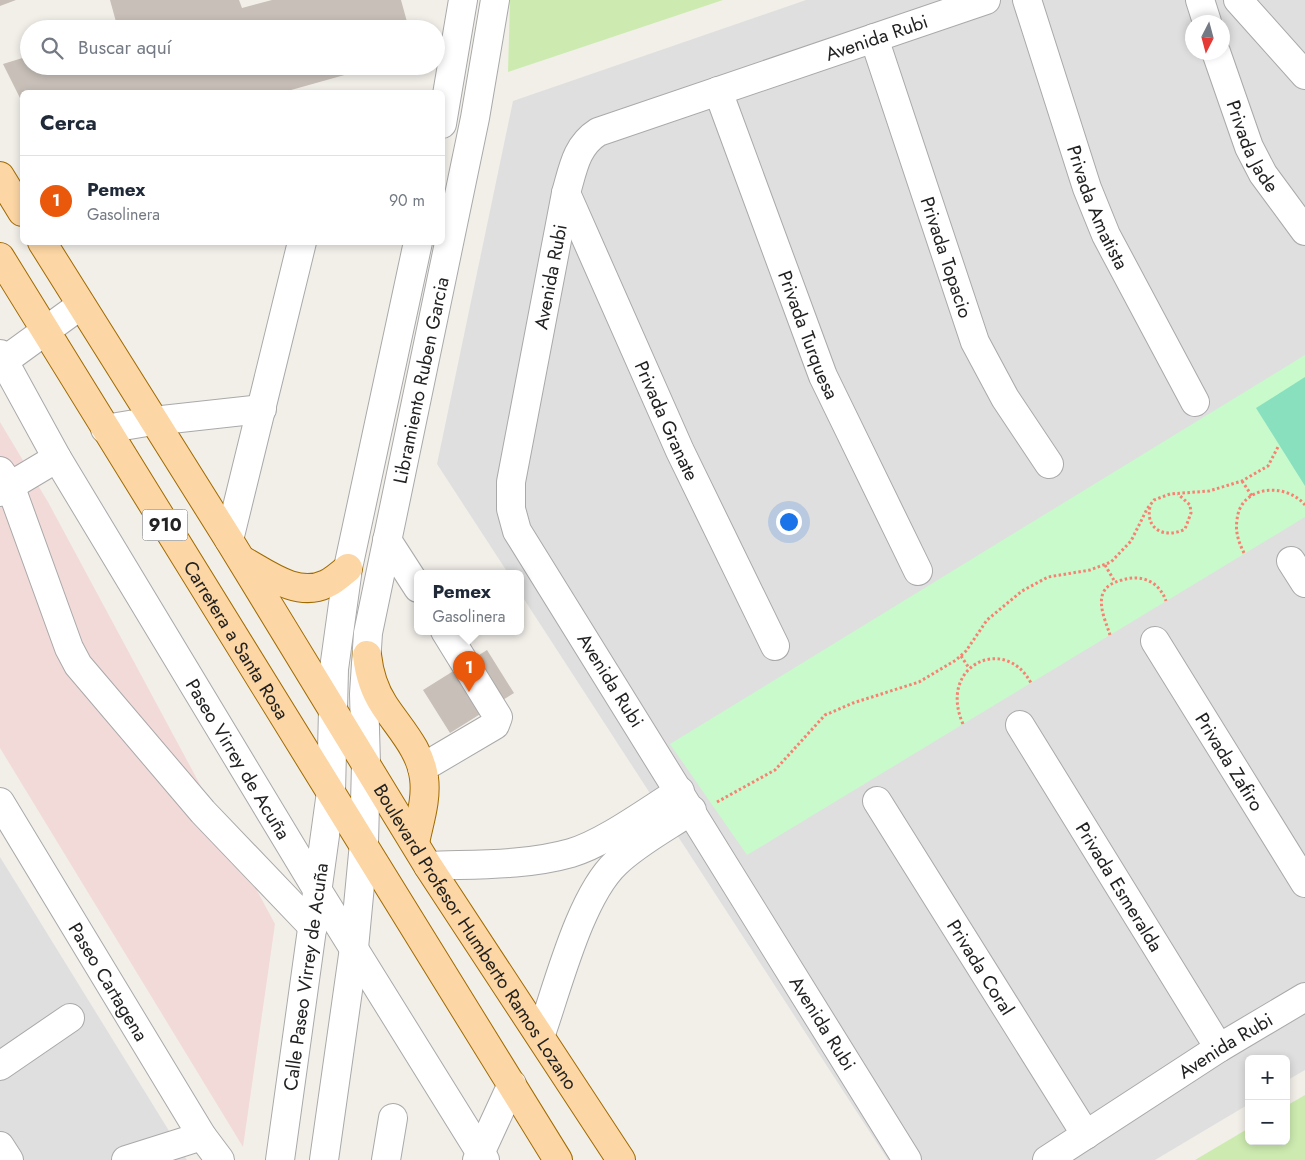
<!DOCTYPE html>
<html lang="es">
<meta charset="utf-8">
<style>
body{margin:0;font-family:Jost,sans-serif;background:#f6f6f7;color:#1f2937}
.controls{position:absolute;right:15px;bottom:15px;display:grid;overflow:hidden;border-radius:8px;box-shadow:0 2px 8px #0003}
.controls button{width:45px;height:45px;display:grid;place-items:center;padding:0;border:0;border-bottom:1px solid #e0e1e3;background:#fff;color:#1f2937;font:25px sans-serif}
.compass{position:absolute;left:1185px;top:15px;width:45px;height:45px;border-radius:50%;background:#fff;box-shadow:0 2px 8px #0003;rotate:186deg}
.you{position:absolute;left:788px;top:521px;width:18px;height:18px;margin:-12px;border:4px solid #fff;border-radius:50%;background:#1a73e8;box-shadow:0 0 0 8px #1a73e833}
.badge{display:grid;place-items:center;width:32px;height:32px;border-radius:50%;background:#ea580c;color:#fff;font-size:16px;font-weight:700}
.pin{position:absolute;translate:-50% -41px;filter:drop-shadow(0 1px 2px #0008)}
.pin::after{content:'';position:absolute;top:26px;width:18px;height:15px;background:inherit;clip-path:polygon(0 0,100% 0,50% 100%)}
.popup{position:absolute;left:414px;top:570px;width:110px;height:65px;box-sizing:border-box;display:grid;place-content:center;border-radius:8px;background:#fff;filter:drop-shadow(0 1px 4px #0005);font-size:16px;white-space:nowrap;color:#747a83}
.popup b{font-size:19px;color:#1f2937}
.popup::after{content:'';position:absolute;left:50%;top:100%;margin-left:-10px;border:10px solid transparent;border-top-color:#fff}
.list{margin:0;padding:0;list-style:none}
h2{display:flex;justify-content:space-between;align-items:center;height:65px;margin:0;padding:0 20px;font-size:21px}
h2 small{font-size:16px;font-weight:400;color:#747a83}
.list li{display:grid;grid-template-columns:32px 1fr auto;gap:15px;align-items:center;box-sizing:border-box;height:90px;padding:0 20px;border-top:1px solid #e0e1e3}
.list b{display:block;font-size:19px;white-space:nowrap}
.list p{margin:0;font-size:16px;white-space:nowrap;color:#747a83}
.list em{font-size:16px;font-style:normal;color:#747a83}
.icon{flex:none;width:28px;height:28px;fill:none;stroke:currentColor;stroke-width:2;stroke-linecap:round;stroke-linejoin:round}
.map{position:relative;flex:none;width:1305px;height:1160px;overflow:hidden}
.search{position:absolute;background:#fff;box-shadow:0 2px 8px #0003;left:20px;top:20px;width:425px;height:55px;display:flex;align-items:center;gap:12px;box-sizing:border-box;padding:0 18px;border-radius:28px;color:#747a83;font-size:19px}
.panel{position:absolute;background:#fff;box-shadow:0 2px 8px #0003;left:20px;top:90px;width:425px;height:155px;border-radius:8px}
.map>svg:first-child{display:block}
.residential{fill:#e0dfdf;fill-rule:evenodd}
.commercial{fill:#f2dad9}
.grass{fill:#cdebb0}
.park{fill:#c8facc}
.pitch{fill:#88e0be}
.building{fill:#c7bfb8}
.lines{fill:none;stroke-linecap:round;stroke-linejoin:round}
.minor-casing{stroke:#a9a9a9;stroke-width:30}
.major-casing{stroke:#a06b00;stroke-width:30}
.path{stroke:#fa8072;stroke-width:3;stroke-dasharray:2.5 2.5;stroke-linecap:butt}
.minor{stroke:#fff;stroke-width:28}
.major{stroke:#fcd6a4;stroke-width:28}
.labels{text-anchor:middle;stroke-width:4;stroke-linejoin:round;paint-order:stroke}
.shield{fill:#fff;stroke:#646464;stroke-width:1}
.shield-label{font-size:18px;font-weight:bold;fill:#222}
.street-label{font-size:19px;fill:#222;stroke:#fff}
</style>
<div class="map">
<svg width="1305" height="1160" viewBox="0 0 1305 1160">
<rect width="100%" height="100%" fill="#f2efe9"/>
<!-- residential -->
<path class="residential" d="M806,0h499v1070l-19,11v-22h-37v45l-94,56h-267l-368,-567v-20h-12l-71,-109 76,-363zM1192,22h30v30h-30z
M0,857l187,303h-187z"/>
<!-- commercial -->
<path class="commercial" d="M0,422l48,80 227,422 -32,223 -243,-399z"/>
<!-- grass -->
<path class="grass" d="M510,0h213l-215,72z
M1305,1095v65h-110l54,-32v13h37v-35z"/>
<!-- park -->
<path class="park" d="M1305,355v162l-558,338 -77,-111z"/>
<!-- pitch -->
<path class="pitch" d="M1305,377v109l-49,-78z"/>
<!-- building -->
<path class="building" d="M0,0h16l-16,6z
M110,0h129l3,8 30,-8h129l8,29h-291z
M29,56v10l344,1 -89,25h-262v10l-19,-38z
M487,650l27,43 -64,40 -27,-43z"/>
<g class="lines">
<!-- minor casing -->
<g class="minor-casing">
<g id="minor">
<path id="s1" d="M1027,0l60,188 19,47 89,167"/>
<path d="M1200,0l7,22"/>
<path d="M1238,0l67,75"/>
<path id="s2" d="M874,38l101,304 30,56 44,66"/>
<path id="s3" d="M1216,52l33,95 14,27 42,57"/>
<path id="s4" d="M718,91l105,285 95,195"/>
<path d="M442,124l21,-124"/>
<path id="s5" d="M566,193l114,258 95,195"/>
<path id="s6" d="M0,354l57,104 261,433 167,269"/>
<path d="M4,361l77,-56"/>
<path d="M105,429l48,-8 109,-12"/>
<path d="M0,471l10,14 59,163 9,17 125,147 110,115"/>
<path d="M0,492l57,-34"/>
<path d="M229,540l73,-298"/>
<path d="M387,540l31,48"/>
<path d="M1291,561l14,22"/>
<path id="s7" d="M1155,641l150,242"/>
<path id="s8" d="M1020,725l199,323"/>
<path d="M422,768l73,-43 3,-8 -53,-86"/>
<path id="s9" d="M877,801l209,334"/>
<path id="s10" d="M0,802l202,334 18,24"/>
<path d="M428,866c48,-2 97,0 143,-13 34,-10 78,-43 109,-62"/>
<path d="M541,1034c17,-48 39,-137 75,-171 22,-21 51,-36 76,-53"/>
<path d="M0,1066l70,-48"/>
<path d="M0,1146l9,14"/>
<path d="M126,1160l76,-24"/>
<path id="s11" d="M280,1160l51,-368 3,-123 14,-101 70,-326"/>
<path id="s12" d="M324,1160l30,-212 10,-105 2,-79 -2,-70 4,-61 107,-515 20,-118"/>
<path d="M386,1160l7,-42"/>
<path d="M477,1160l35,-76"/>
<path id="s13" d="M907,1160l-390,-629 -6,-22v-27l55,-289c7,-24 10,-47 32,-61l388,-132"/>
<path id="s14" d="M1047,1160l172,-112 86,-51"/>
</g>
</g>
<!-- major casing -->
<g class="major-casing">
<g id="major">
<path d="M0,176l22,36"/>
<path id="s15" d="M42,242l187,298 199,326 193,294"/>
<path id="s16" d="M0,257l558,903"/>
<path d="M242,560c24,13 55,38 84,24 7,-3 15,-10 22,-16"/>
<path d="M367,655c2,18 7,35 17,50 15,23 37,45 40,73 3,22 -5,44 -9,65"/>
</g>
</g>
<!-- path -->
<path class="path" d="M1242,481l10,15
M1150,507c-5,23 16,32 35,22l6,-16 -1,-8 -12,-11
M1244,553c-5,-10 -9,-21 -7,-33 3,-35 49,-38 68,-15
M1105,565l10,17
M1110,635c-4,-13 -12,-29 -7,-42 4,-8 11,-11 19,-13 19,-6 37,1 44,21
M961,656l8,12
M963,724c-26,-59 42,-90 68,-41
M717,802l58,-32 50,-55 28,-12 66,-21 37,-22 10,-9 21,-31 35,-29 26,-14 42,-7 21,-8 20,-21 16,-32 7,-9 16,-6 39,-3 33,-10 26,-15 11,-21"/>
<!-- minor -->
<use href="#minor" class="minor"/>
<!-- major -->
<use href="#major" class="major"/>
</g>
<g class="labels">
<!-- shield labels -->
<rect class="shield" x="142.5" y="509.5" width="45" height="31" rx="4"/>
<g class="shield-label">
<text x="165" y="531">910</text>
</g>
<!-- street labels -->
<g class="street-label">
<text dy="7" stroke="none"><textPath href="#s13" startOffset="1449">Avenida Rubi</textPath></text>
<text dy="7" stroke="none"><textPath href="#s3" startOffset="101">Privada Jade</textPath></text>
<text dy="7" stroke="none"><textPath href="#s1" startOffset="219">Privada Amatista</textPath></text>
<text dy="7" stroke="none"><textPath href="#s2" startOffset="231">Privada Topacio</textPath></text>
<text dy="7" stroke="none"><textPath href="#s13" startOffset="999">Avenida Rubi</textPath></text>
<text dy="7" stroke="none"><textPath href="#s4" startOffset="260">Privada Turquesa</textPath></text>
<text dy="7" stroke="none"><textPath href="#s12" startOffset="788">Libramiento Ruben Garcia</textPath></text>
<text dy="7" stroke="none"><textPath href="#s5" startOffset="249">Privada Granate</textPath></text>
<text dy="7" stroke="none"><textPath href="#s16" startOffset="450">Carretera a Santa Rosa</textPath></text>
<text transform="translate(611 680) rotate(58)" y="7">Avenida Rubi</text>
<text dy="7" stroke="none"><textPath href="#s6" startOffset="470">Paseo Virrey de Acuña</textPath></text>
<text dy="7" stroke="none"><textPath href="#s7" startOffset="142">Privada Zafiro</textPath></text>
<text dy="7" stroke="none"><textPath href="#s8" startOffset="190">Privada Esmeralda</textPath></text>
<text dy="7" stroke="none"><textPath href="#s15" startOffset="819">Boulevard Profesor Humberto Ramos Lozano</textPath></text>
<text dy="7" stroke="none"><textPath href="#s9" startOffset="196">Privada Coral</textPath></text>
<text dy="7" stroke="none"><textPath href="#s11" startOffset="185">Calle Paseo Virrey de Acuña</textPath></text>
<text dy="7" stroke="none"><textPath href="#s10" startOffset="210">Paseo Cartagena</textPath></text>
<text transform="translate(823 1023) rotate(58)" y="7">Avenida Rubi</text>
<text dy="7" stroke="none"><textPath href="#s14" startOffset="212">Avenida Rubi</textPath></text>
</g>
</g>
</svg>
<div class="controls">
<button>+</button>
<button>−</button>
</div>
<svg class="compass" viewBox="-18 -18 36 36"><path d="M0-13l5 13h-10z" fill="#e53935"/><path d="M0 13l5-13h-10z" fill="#747a83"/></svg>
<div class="you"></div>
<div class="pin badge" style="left:469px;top:692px">1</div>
<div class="popup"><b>Pemex</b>Gasolinera</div>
<div class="search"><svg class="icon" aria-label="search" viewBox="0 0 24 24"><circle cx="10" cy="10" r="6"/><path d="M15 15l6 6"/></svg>Buscar aquí</div>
<section class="panel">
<h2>Cerca<small></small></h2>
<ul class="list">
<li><span class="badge">1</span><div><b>Pemex</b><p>Gasolinera</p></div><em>90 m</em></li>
</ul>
</section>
</div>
